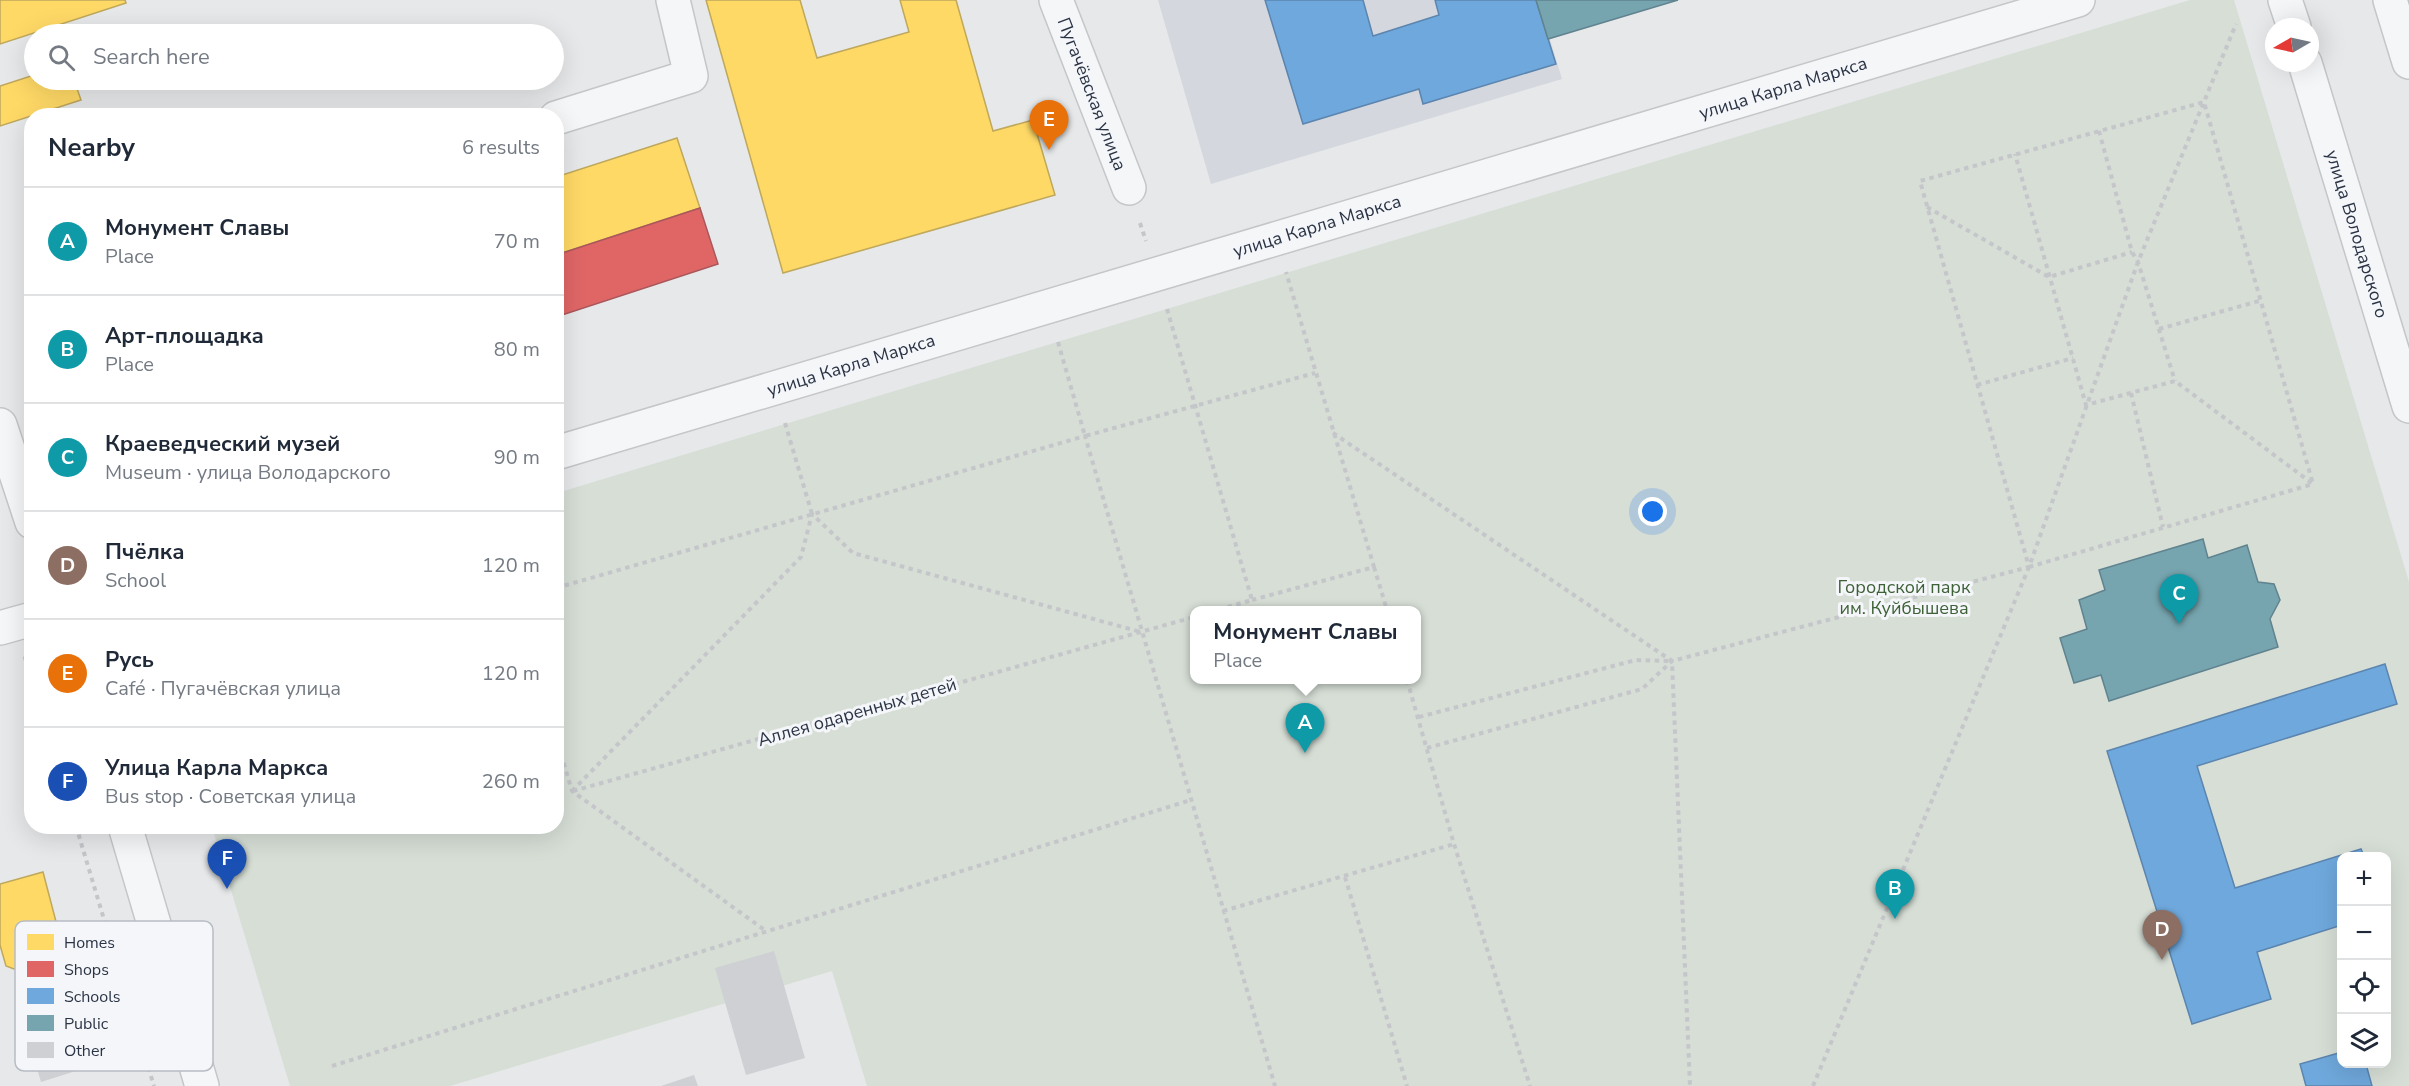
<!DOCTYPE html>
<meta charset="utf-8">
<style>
body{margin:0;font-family:"Nunito Sans",sans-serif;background:#f6f6f7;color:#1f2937}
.controls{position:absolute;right:18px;bottom:18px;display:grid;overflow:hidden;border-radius:12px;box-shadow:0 6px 24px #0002}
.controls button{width:54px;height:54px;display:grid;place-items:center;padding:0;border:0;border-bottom:2px solid #e0e1e3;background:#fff;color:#1f2937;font:30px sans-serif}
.compass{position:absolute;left:2265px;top:18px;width:54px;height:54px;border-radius:50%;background:#fff;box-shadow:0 6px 24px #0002;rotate:261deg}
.you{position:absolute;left:1653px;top:512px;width:21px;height:21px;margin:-15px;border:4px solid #fff;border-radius:50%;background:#1a73e8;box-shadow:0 0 0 9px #1a73e833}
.badge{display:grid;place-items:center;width:39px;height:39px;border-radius:50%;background:#6c737f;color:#fff;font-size:20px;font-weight:700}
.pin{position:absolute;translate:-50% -50px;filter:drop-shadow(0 2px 3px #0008)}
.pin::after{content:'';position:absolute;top:32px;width:21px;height:18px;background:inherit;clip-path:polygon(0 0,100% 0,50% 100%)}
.popup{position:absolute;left:1190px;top:606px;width:231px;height:78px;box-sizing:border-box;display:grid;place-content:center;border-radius:12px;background:#fff;filter:drop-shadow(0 2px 4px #0005);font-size:20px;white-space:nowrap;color:#747a83}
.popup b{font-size:22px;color:#1f2937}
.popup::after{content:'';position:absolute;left:50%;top:100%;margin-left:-12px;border:12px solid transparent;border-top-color:#fff}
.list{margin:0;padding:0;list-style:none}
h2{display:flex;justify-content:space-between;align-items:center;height:78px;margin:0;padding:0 24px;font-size:26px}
h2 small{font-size:20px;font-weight:400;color:#747a83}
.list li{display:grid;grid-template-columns:39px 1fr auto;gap:18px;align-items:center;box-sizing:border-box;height:108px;padding:0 24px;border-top:2px solid #e0e1e3}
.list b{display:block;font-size:22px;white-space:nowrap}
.list p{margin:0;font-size:20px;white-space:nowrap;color:#747a83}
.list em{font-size:20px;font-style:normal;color:#747a83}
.icon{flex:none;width:33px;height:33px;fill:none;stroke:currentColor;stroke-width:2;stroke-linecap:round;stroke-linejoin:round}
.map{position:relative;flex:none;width:2409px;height:1086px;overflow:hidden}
.search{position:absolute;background:#fff;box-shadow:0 6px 24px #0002;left:24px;top:24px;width:540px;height:66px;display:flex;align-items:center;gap:15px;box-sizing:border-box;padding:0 21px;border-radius:33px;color:#747a83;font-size:22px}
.panel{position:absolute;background:#fff;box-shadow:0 6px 24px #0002;left:24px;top:108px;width:540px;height:726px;border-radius:24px}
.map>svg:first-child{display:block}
.built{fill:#d4d7dd}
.green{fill:#d6ded6;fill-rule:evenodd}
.homes{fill:#ffd966;stroke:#bfa85c;stroke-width:1.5}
.shops{fill:#e06666;stroke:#aa575c;stroke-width:1.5}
.schools{fill:#6fa8dc;stroke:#5b85af;stroke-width:1.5}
.public{fill:#76a5af;stroke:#60838f;stroke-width:1.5}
.building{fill:#ced0d3}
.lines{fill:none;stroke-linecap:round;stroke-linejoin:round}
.minor-casing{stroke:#c4c6c8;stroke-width:36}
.path{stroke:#c5c6ca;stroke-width:4;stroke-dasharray:4.5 4.5;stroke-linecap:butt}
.minor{stroke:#f5f6f7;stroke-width:33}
.labels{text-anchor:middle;stroke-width:6;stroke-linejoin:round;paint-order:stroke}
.street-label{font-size:18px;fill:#2b3445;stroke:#f4f6f9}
.park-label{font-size:18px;fill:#3f6138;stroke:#f4f6f9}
.key{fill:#f4f6f9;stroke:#b8bcc3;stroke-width:1.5}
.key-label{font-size:16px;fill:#2b3445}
</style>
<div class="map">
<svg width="2409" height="1086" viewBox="0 0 2409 1086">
<rect width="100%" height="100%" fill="#e6e8ea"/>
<!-- built -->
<path class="built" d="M1158,0h380l24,79 -351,105z"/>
<!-- green -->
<path class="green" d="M2190,0h44l175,582v504h-1542l-35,-115 -382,115h-160l-78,-259 344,-1 1,-333zM1194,610h222v70h-222zM2342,856h44v208h-44z"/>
<!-- homes -->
<path class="homes" d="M0,0h125l1,3 -126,41z
M706,0h94l17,58 92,-26 -9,-32h56l37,131 40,-11 22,75 -272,78z
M34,75v5h40l7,20 -81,26v-40z
M677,138l23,70 -144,47v-78z
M43,872l22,84 -51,13 -8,-3 -6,-21v-61z"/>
<!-- shops -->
<path class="shops" d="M700,208l18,56 -162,53v-62z"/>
<!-- schools -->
<path class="schools" d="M1265,0h98l10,36 66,-21 -4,-15h101l20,64 -133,40 -4,-15 -116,35z
M2385,664l12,40 -200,62 38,122 126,-39 3,7h-22v69l-85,27 14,47 -79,25 -85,-273z
M2342,1052v12h24l6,22h-66l-6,-22z"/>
<!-- public -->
<path class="public" d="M1536,0h142l-130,39z
M2203,539l5,19 39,-13 11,37 16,2 6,16 -10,19 8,28 -169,54 -8,-26 -27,8 -14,-45 27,-9 -8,-29 26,-10 -6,-20z"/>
<!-- building -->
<path class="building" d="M774,951l31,107 -59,17 -31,-107z
M79,990l22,73 -60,19 -22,-74z
M694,1075l4,11h-37z"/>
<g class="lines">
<!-- minor casing -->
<g class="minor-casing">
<path id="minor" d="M1056,0l73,188
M2285,0l9,27
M2390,0l19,62
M2305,63l104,343
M556,118l135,-42 -18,-76
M0,425l32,97
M556,453l1522,-453
M0,628l32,-9
M125,826l77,260"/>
</g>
<!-- path -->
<path class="path" d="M2099,131l33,121 6,10 37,119
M1927,207l122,70 83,-25
M1140,223l6,18
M1167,309l85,291 -35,10
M2159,329l100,-28
M1058,342l27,94 230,-63
M1977,385l96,-27
M2131,393l32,134
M785,423l27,91
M1333,433l339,228 18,425
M1374,567l13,43
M2029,567l284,-83
M556,588l529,-152 190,650
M1252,600l122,-33 -88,-295
M24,659l1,-1 7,20
M1407,680l47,164 76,242
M1419,717l217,-57 35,1
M556,737l16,54 194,140
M1427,748l215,-59 30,-28 357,-94 -109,-386 284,-79 109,382 -138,-103 -89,24 -71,-251
M572,791l229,-234 11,-43 41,39 288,79
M573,791l621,-174
M76,826l78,260
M1345,877l62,209
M1223,911l231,-67
M332,1066l859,-266
M1813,1086l216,-519 109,-305 98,-238"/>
<!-- minor -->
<use href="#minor" class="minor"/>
</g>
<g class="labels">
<!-- street labels -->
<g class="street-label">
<text transform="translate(1783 88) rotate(-17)" y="6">улица Карла Маркса</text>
<text transform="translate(1092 94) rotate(69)" y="6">Пугачёвская улица</text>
<text transform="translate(1317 226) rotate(-17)" y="6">улица Карла Маркса</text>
<text transform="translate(2357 234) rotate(73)" y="6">улица Володарского</text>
<text transform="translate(851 365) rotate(-17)" y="6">улица Карла Маркса</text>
<text transform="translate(857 712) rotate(-16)" y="6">Аллея одаренных детей</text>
</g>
<!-- park labels -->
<g class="park-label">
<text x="1904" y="593">Городской парк<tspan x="1904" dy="21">им. Куйбышева</tspan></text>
</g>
</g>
<!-- legend -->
<rect x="15" y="921" width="198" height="150" rx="9" class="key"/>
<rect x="27" y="934" width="27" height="16" fill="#ffd966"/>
<rect x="27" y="961" width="27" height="16" fill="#e06666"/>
<rect x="27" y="988" width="27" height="16" fill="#6fa8dc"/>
<rect x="27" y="1015" width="27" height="16" fill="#76a5af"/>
<rect x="27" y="1042" width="27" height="16" fill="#ced0d3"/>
<g class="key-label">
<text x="64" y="948">Homes</text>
<text x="64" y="975">Shops</text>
<text x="64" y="1002">Schools</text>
<text x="64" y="1029">Public</text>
<text x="64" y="1056">Other</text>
</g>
</svg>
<div class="controls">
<button>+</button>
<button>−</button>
<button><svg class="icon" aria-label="locate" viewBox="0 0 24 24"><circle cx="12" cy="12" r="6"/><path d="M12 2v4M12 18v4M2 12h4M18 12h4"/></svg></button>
<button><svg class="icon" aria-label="layers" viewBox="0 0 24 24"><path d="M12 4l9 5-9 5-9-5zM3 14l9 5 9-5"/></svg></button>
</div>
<svg class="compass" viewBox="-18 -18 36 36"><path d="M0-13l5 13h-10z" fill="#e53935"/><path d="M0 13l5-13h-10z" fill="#747a83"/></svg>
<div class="you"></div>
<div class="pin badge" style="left:1305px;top:753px;background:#0f9aa8">A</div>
<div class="popup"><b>Монумент Славы</b>Place</div>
<div class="pin badge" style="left:1895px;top:919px;background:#0f9aa8">B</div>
<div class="pin badge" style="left:2179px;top:624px;background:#0f9aa8">C</div>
<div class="pin badge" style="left:2162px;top:960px;background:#8d6e63">D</div>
<div class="pin badge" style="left:1049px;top:150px;background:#e8710a">E</div>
<div class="pin badge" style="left:227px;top:889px;background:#1a4fb4">F</div>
<div class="search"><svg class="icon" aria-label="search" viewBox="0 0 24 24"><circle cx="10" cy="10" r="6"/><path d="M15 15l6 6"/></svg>Search here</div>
<section class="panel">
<h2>Nearby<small>6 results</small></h2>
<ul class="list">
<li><span class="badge" style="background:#0f9aa8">A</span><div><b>Монумент Славы</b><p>Place</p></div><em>70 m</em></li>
<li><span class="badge" style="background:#0f9aa8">B</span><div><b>Арт-площадка</b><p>Place</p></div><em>80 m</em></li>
<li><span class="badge" style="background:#0f9aa8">C</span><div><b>Краеведческий музей</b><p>Museum · улица Володарского</p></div><em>90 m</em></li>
<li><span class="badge" style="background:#8d6e63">D</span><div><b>Пчёлка</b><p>School</p></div><em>120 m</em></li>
<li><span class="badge" style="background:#e8710a">E</span><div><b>Русь</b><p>Café · Пугачёвская улица</p></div><em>120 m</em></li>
<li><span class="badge" style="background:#1a4fb4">F</span><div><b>Улица Карла Маркса</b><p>Bus stop · Советская улица</p></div><em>260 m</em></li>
</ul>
</section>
</div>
